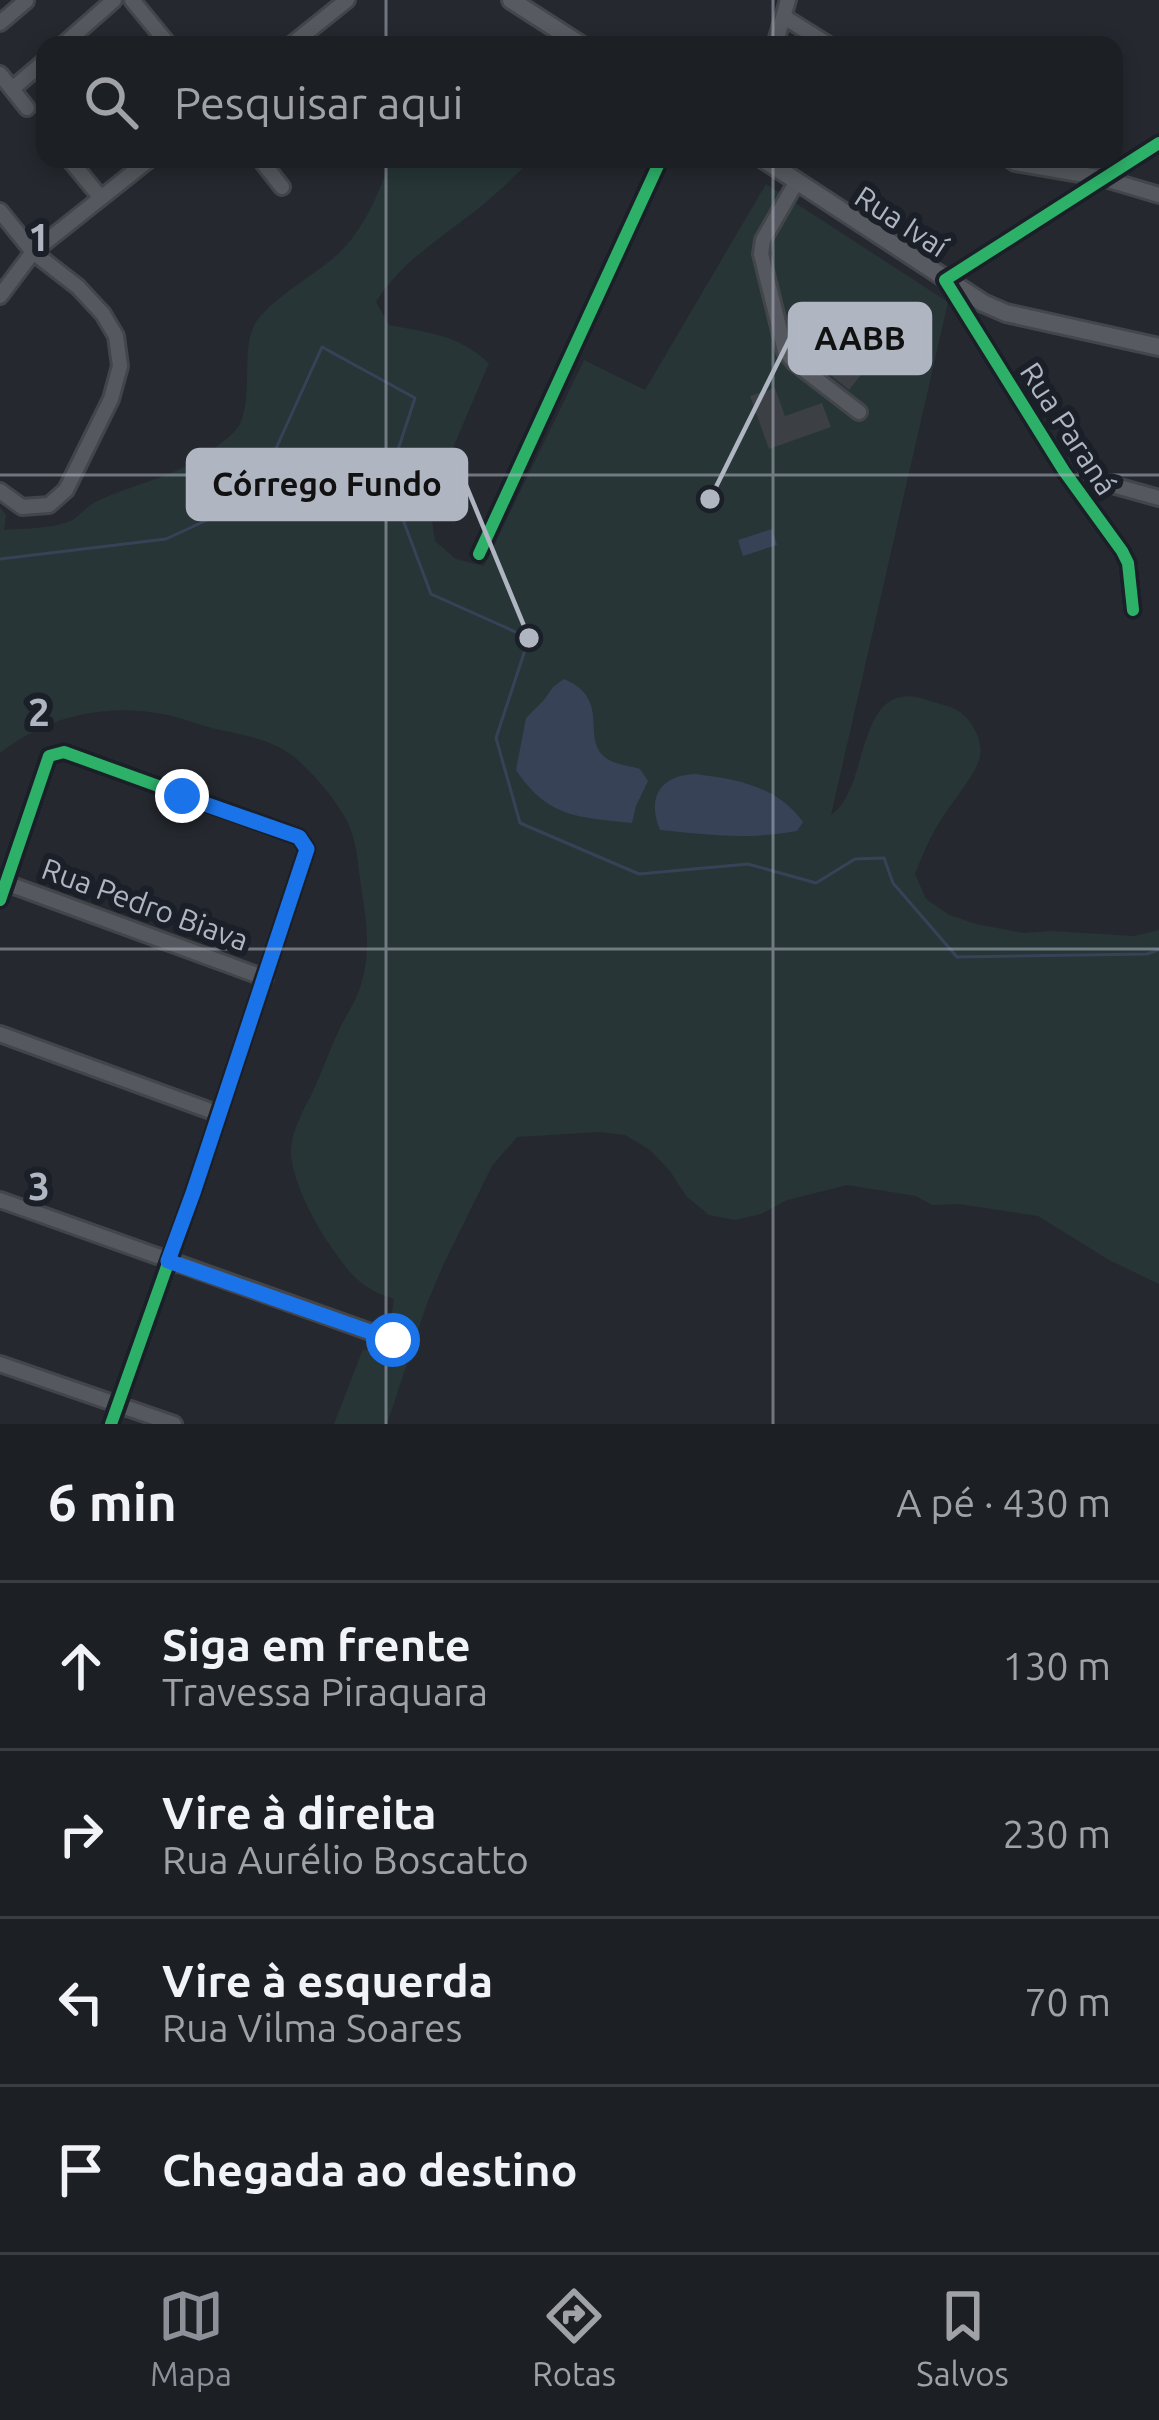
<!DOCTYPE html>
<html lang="pt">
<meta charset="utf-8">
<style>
body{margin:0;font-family:Ubuntu,sans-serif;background:#25272b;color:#f1f3f6}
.stop{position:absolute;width:36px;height:36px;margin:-27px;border:9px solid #1a73e8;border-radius:50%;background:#fff}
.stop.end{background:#1a73e8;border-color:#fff;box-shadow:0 3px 12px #0008}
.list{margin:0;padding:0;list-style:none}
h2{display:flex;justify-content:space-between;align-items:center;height:156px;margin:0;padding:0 48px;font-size:51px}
h2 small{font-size:39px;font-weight:400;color:#a0a2a6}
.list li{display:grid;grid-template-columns:78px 1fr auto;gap:36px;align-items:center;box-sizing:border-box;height:168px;padding:0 48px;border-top:3px solid #3a3d41}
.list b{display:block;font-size:45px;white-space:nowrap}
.list p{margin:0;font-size:39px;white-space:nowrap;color:#a0a2a6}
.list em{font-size:39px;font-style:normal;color:#a0a2a6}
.icon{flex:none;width:66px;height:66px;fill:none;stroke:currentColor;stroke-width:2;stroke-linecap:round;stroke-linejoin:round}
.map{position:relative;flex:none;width:1159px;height:1424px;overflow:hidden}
.search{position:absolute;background:#1c1f23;box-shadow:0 6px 18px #0003;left:36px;right:36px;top:36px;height:132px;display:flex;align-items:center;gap:30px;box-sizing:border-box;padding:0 42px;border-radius:24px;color:#a0a2a6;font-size:45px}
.sheet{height:828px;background:#1c1f23}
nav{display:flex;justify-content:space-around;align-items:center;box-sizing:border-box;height:168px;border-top:3px solid #3a3d41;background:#1c1f23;font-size:33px;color:#a0a2a6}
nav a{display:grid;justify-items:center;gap:6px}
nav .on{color:#8c9099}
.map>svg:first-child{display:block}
.green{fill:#273537}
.water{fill:#374257}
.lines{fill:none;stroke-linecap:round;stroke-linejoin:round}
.stream{stroke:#374257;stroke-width:3}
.building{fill:#3c3f44}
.minor-casing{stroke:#42454a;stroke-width:20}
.major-casing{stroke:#43464c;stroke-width:22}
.minor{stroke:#55585e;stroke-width:14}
.major{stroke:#575a60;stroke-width:16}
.cycleway-casing{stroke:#1a1f28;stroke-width:20}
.cycleway{stroke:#2db169;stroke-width:12}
.route{stroke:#1a73e8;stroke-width:15}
.grid{fill:none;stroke:#afb5c1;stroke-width:3;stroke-opacity:0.55}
.labels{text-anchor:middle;stroke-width:12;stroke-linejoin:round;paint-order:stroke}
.street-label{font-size:30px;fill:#afb5c1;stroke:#1a1f28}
.grid-label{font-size:39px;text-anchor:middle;font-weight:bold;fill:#afb5c1;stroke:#1a1f28;stroke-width:12;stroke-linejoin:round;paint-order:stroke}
.leader{fill:none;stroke:#afb5c1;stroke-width:4.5}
.callout-dot{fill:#afb5c1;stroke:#1a1f28;stroke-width:4.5}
.callout{fill:#afb5c1;stroke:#afb5c1;stroke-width:4.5}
.callout-label{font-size:33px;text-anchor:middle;font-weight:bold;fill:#111}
</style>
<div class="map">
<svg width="1159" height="1424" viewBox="0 0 1159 1424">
<rect width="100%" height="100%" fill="#25292f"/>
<!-- green -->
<path class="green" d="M391,159h141c-18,18 -37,36 -57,52 -36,28 -75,52 -99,91l13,23c41,8 68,9 100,38l-53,125 -5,26 4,27 21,18 28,7 100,-206 61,30 121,-206 182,118 -117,513c40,-26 23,-137 93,-116 14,5 32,7 42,18 10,12 18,27 13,43 -7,20 -29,44 -40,63 -10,16 -17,33 -24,51l11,25 23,16 27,9 48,9 27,-2 83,5 25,-6v354l-50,-24 -71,-44 -79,-12 -27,1 -16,-9 -69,-11 -60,15 -26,14 -26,6 -26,-5 -23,-19 -16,-25 -20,-21 -25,-15 -26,-3 -82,5 -25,29 -48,97 -18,43 -39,118h-53l29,-75 34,10 9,-28 -16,-7 4,-25c-36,-11 -46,-28 -67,-58 -14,-21 -38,-67 -36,-93 2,-21 14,-40 23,-59 9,-20 16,-40 25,-59 5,-11 12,-21 17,-32 19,-44 9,-82 3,-126 -2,-19 -4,-36 -13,-53 -12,-22 -34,-47 -53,-63 -27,-21 -64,-22 -95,-32 -68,-25 -140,-16 -198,29v-246l6,8 -2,15c21,-2 44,-1 64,-8 11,-4 18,-16 29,-21 44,-20 86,-25 124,-58 7,-5 15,-12 19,-19 15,-33 -2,-81 19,-106 19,-23 49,-39 72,-58 31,-25 47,-64 60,-101z"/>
<!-- water -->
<path class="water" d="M772,529l5,16 -34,11 -5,-16z
M564,679c51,21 12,64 47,82 8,4 20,5 29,8l8,12 -12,25 -4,17c-54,-6 -84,-5 -116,-53l10,-52 18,-18 9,-13z
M695,774c41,5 82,12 108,48l-6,9c-52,9 -86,4 -137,-1 -13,-32 -1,-54 35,-56z"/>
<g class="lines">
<!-- stream -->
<path class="stream" d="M0,559l166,-20 65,-30 42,-54 49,-108 93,51 -27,82 43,114 98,44 -33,100 24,85 119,51 109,-10 68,19 39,-24 29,-1 9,25 64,74 190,-3 12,-4"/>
</g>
<!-- building -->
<path class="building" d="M824,304l57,46 -32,40 -54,-44 -1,-4z
M775,388l10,28 37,-13 9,24 -62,22 -19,-53z"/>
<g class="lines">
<!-- minor casing -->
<g class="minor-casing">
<path id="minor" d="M132,0l37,45
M784,17l45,28
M0,23l26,-22
M63,45l51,-45
M291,45l56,-45
M775,45l13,-45
M0,74l27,34
M12,89l33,-28
M69,159l32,39
M260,159l22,28
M1009,159l6,4 87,15 57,17
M797,181l-34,59 -2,14 24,97 9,11 65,50
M0,211l33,41 45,35 25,27 13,22 4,30 -9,33 -45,91 -17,15 -27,2 -22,-16
M0,296l33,-44 117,-93
M1066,472l93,26
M479,554l182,-395
M1133,610l-5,-47 -6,-12 -58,-80 -119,-191 214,-137
M6,883l259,95
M0,900l49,-144 15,-4 235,85 8,12 -114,344 -82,231
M0,1034l219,80
M0,1200l393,140
M0,1364l174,60"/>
</g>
<!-- major casing -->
<g class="major-casing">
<path id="major" d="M511,0l70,45
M763,159l220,144 23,10 153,34"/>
</g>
<!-- minor -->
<use href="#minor" class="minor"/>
<!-- major -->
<use href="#major" class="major"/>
<!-- cycleway casing -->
<g class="cycleway-casing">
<path id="cycleway" d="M479,554l182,-395
M1133,610l-5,-47 -6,-12 -58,-80 -119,-191 214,-137
M0,900l49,-144 15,-4 235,85 8,12 -114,344 -82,231"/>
</g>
<!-- cycleway -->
<use href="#cycleway" class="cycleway"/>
</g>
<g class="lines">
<!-- route -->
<path class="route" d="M182,796l117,41 8,12 -114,344 -25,68 225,79"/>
</g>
<!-- grid -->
<path class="grid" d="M386,0v45M773,0v45M386,159v1265M773,159v1265M0,475h1159M0,949h1159"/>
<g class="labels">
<!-- street labels -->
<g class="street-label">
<text transform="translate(901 222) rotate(33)" y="10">Rua Ivaí</text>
<text transform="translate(1068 429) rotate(57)" y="10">Rua Paraná</text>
<text transform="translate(145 905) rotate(20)" y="10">Rua Pedro Biava</text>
</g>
</g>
<g class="grid-label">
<text x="39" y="251">1</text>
<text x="39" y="726">2</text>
<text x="39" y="1200">3</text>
</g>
<!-- callouts -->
<path class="leader" d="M710 499L790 338M529 638L466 485"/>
<g class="callout-dot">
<circle cx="710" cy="499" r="12"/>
<circle cx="529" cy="638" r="12"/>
</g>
<g class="callout">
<rect x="790" y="304" width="140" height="69" rx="12"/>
<rect x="188" y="450" width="278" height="69" rx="12"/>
</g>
<g class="callout-label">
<text x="860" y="350">AABB</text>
<text x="327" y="496">Córrego Fundo</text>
</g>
</svg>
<div class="stop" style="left:393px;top:1340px"></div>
<div class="stop end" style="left:182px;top:796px"></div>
<div class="search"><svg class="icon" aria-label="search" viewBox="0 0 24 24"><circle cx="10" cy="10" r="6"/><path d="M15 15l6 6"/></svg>Pesquisar aqui</div>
</div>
<section class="sheet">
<h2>6 min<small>A pé · 430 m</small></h2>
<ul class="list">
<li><svg class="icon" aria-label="ahead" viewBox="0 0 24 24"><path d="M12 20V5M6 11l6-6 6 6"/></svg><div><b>Siga em frente</b><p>Travessa Piraquara</p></div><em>130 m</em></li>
<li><svg class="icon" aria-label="right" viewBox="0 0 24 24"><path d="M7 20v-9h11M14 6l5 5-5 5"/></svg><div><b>Vire à direita</b><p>Rua Aurélio Boscatto</p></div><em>230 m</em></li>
<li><svg class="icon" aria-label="left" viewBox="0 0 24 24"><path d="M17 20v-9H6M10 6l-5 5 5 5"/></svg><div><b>Vire à esquerda</b><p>Rua Vilma Soares</p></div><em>70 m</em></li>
<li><svg class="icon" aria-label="arrive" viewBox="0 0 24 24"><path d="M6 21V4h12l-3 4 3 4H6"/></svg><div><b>Chegada ao destino</b></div></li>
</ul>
</section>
<nav>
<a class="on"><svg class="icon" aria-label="map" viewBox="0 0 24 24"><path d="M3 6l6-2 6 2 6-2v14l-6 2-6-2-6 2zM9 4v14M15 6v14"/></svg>Mapa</a>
<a><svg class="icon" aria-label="directions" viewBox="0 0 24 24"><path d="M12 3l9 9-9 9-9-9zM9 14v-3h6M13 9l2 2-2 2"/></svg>Rotas</a>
<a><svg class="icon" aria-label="saved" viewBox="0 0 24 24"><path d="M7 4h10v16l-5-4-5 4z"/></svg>Salvos</a>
</nav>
